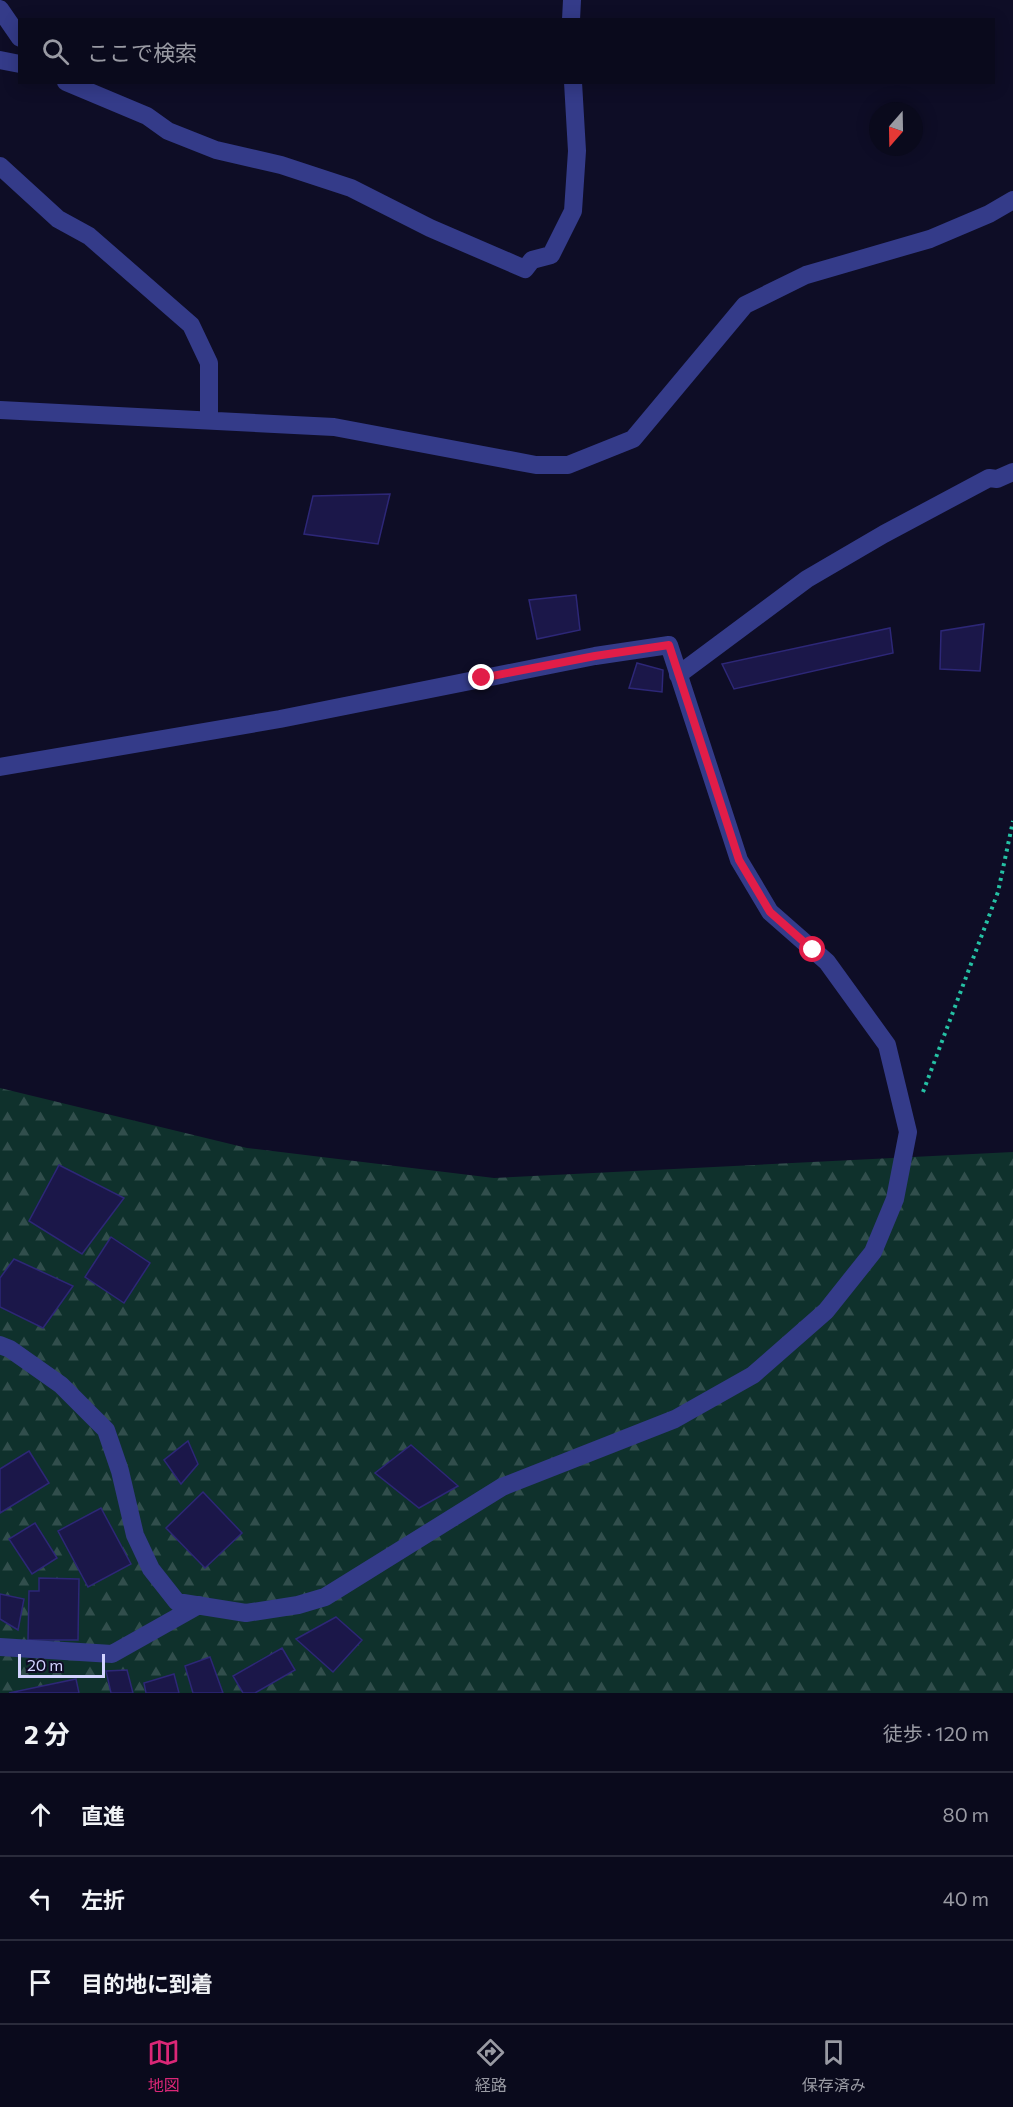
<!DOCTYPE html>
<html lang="ja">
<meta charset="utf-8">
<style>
body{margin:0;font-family:Commissioner,"Noto Sans JP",sans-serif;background:#181829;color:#f1f3f6}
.compass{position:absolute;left:869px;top:102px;width:54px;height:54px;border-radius:50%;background:#0a0a1c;box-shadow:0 3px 15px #0003;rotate:200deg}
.scale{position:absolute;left:18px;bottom:15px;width:87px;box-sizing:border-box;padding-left:6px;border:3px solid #d2d3ff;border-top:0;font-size:16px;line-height:21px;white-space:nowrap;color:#d2d3ff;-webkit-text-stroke:4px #0e0d26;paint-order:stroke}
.stop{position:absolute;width:18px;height:18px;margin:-14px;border:4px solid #e11d48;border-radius:50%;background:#fff}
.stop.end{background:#e11d48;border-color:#fff;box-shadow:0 2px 6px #0008}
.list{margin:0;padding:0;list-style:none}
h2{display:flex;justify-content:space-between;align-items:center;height:78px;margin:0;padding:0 24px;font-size:26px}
h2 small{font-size:20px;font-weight:400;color:#999aa3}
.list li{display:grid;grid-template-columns:39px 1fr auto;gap:18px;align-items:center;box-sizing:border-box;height:84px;padding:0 24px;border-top:2px solid #2a2b3b}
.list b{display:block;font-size:22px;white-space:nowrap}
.list em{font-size:20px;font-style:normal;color:#999aa3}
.icon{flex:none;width:33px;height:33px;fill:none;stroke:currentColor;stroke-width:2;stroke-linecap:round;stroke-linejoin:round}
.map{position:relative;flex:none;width:1013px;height:1693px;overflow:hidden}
.search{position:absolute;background:#0a0a1c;box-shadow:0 3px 15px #0003;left:18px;right:18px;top:18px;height:66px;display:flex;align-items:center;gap:15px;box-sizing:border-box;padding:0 21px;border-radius:0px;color:#999aa3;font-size:22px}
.sheet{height:330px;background:#0a0a1c}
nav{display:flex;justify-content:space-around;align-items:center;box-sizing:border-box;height:84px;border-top:2px solid #2a2b3b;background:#0a0a1c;font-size:16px;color:#999aa3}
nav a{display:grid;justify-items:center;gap:3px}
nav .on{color:#db2777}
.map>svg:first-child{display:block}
.forest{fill:url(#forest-firs)}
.building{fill:#1b1749;stroke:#2d2777;stroke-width:1.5}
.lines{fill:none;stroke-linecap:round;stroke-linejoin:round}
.path{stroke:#25c1a4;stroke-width:4;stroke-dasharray:3 4.5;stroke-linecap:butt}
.minor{stroke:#343b89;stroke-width:18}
.route{stroke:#e11d48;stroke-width:8}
</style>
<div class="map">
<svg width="1013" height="1693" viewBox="0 0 1013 1693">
<defs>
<pattern id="forest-firs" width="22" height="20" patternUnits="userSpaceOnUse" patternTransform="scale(1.5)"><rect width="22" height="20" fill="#0f312c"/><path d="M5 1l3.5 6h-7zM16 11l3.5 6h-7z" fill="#314e4c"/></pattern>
</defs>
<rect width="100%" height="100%" fill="#0e0d26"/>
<!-- forest -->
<path class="forest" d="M0,1088l247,60 247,30 519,-26v541h-1013z"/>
<!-- building -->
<path class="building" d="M390,494l-12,50 -74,-10 9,-38z
M576,595l4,35 -43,9 -8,-39z
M984,624l-4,47 -40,-2 1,-38z
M890,628l3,25 -159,36 -12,-25z
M637,663l26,7 -1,22 -33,-4z
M59,1165l65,33 -42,56 -53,-33z
M111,1237l39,26 -26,40 -39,-26z
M14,1259l59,27 -30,42 -43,-21v-29z
M188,1441l10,23 -17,20 -17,-24z
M411,1445l47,41 -39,22 -44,-35z
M29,1451l20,32 -49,30v-44z
M203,1492l39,41 -37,35 -39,-40z
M101,1508l30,56 -43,23 -30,-56z
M35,1523l22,35 -25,16 -23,-35z
M39,1578l40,1 -1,61h-50l1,-49h10z
M0,1594l24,5 -6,31 -18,-11z
M336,1617l26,23 -29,32 -37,-33z
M282,1648l13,22 -40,23h-12l-10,-17z
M210,1657l13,36h-30l-8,-27z
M127,1670l6,23h-22l-5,-22z
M174,1674l5,19h-33l-2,-10z
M76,1679l3,14h-70z"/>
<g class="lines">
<!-- path -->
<path class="path" d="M923,1092l75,-200 15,-71"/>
<!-- minor -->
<path class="minor" d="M0,9l20,29
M571,20l1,-20
M0,60l20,4
M66,82l81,34 21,15 48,19 65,15 70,23 79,40 95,41 7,-9 19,-5 22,-44 4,-60 -4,-69
M0,166l58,53 31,17 102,89 18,38v56
M0,410l334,17 202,38h32l65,-26 112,-134 61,-30 124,-36 59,-25 24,-14
M678,675l129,-96 77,-45 105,-56 8,1 16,-7
M0,767l280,-48 315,-63 74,-11 70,215 31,52 57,50 60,83 21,87 -13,67 -22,53 -47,59 -73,64 -78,44 -173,68 -177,110 -27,8 -52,8 -69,-11 -26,-33 -16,-34 -15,-64 -14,-41 -45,-45 -51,-36 -10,-4
M0,1647l112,7 87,-49"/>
</g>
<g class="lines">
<!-- route -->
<path class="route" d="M482,678l113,-22 74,-11 70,215 31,52 43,38"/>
</g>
</svg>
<svg class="compass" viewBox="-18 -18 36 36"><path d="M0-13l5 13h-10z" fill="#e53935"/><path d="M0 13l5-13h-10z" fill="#999aa3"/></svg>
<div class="scale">20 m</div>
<div class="stop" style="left:813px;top:950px"></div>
<div class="stop end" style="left:482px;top:678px"></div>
<div class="search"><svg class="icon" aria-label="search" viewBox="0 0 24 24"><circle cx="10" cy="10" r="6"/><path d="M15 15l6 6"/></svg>ここで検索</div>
</div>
<section class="sheet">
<h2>2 分<small>徒歩 · 120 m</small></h2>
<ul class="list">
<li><svg class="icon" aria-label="ahead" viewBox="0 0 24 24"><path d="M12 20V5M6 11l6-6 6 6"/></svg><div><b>直進</b></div><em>80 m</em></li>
<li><svg class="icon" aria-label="left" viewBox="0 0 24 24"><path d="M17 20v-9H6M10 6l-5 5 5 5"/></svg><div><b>左折</b></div><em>40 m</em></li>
<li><svg class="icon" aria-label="arrive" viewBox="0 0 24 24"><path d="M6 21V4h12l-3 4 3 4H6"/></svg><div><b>目的地に到着</b></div></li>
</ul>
</section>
<nav>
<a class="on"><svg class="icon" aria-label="map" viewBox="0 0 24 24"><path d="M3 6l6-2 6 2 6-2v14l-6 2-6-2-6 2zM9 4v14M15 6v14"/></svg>地図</a>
<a><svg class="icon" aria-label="directions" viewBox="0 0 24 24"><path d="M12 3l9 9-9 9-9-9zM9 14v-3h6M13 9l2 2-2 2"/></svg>経路</a>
<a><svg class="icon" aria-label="saved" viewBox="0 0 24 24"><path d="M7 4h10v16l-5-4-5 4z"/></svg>保存済み</a>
</nav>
